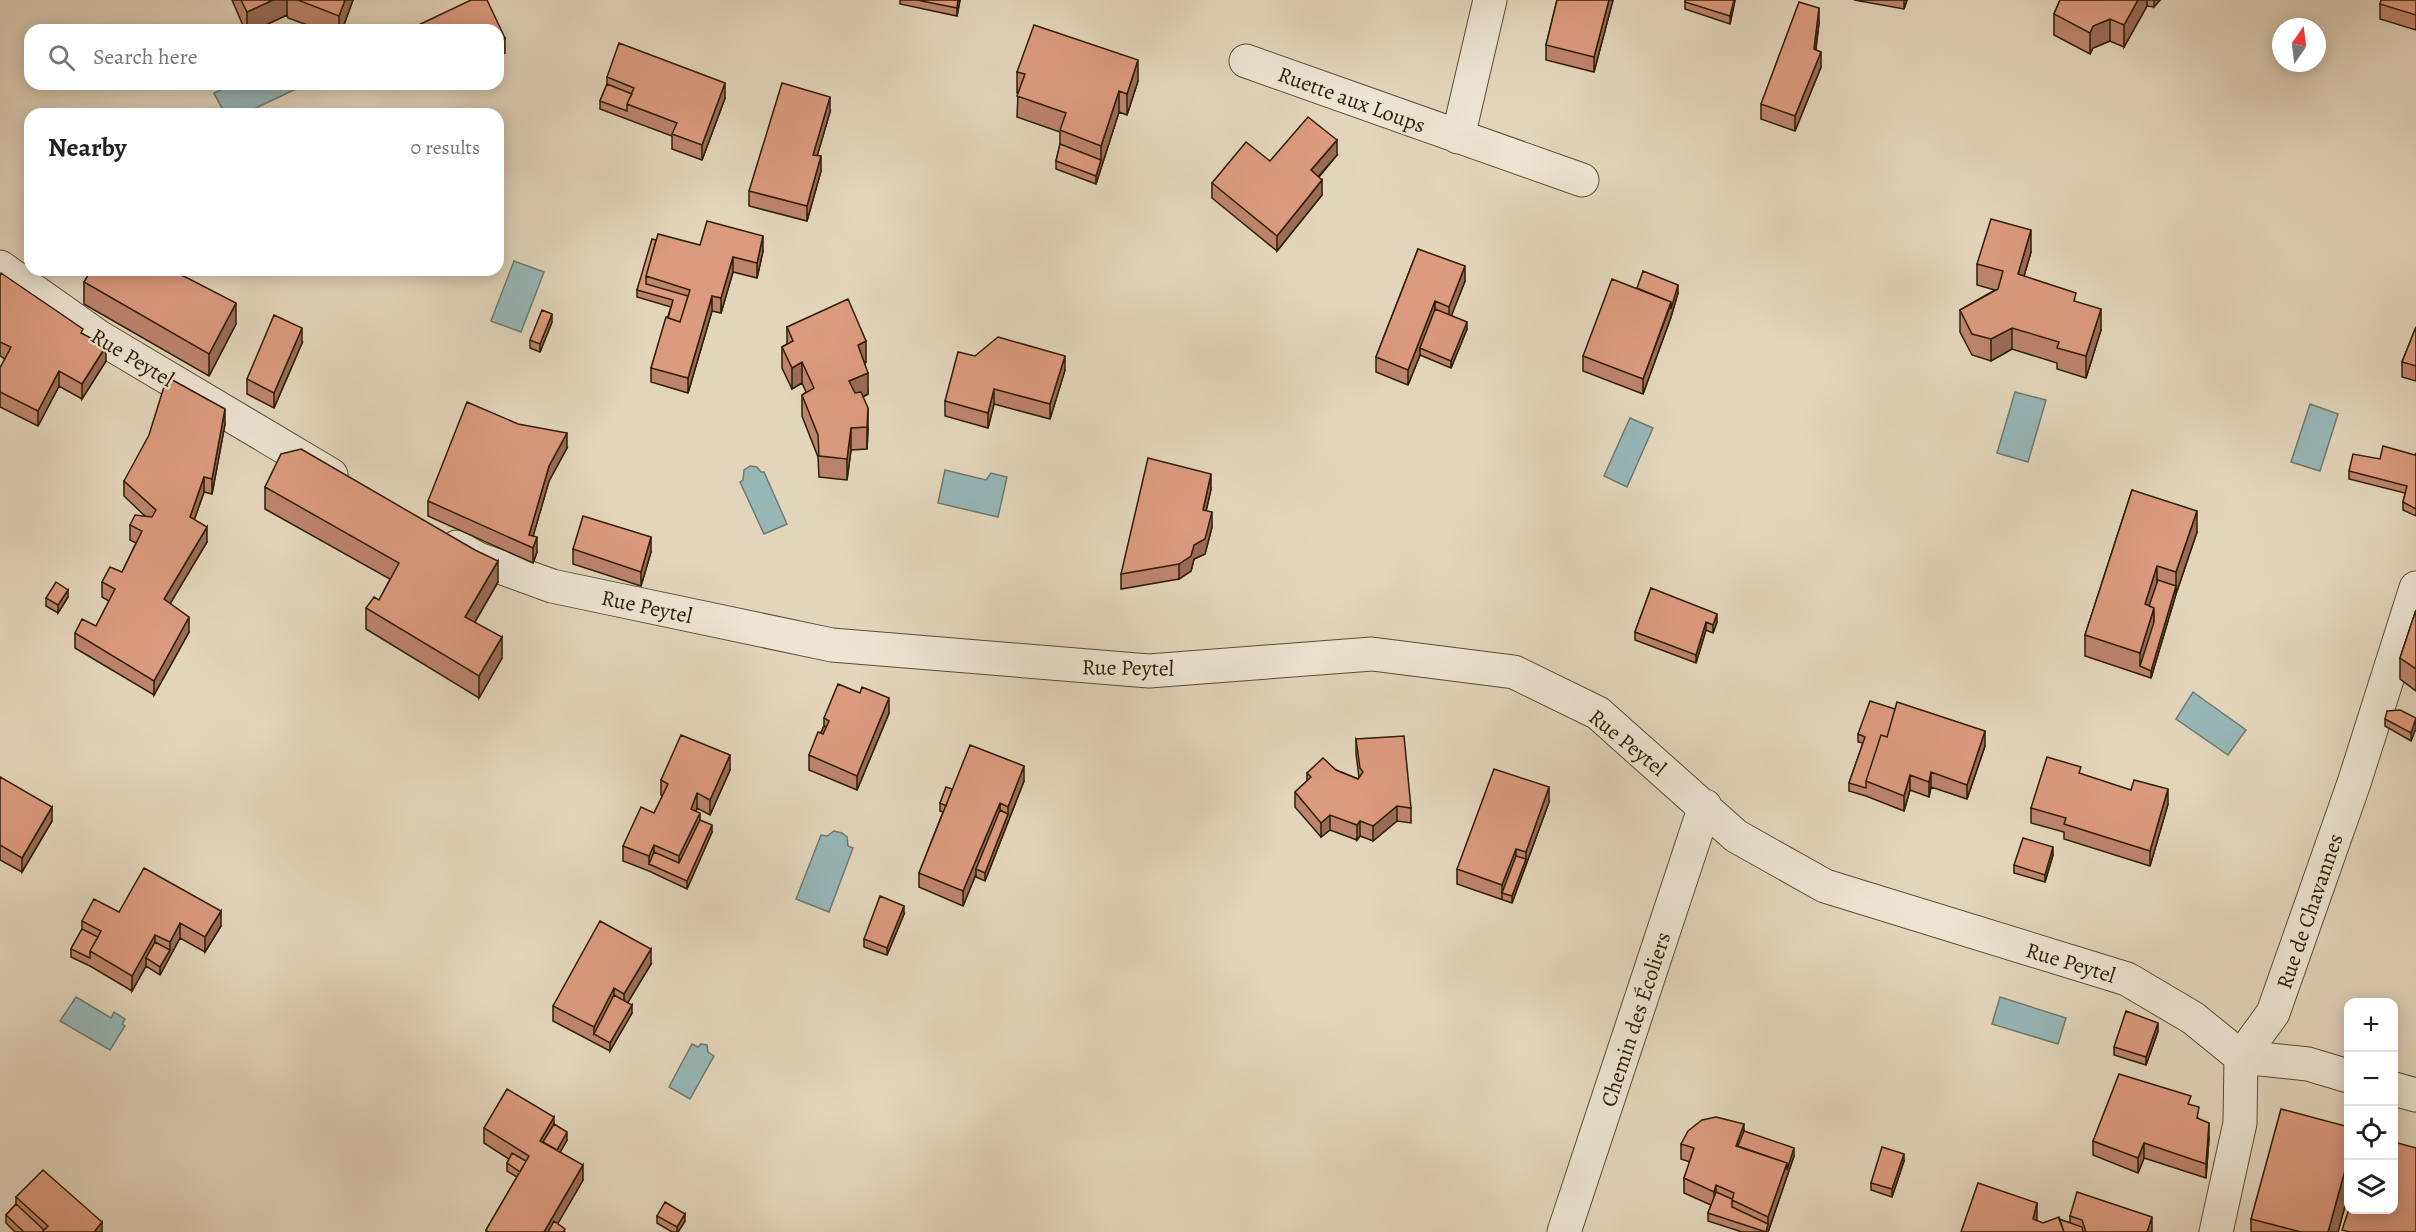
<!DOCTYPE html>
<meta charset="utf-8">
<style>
body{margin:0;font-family:Alegreya,serif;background:#f2f2f2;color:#202124}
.controls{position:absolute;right:18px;bottom:18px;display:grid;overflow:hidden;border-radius:12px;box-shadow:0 3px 15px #0003}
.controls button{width:54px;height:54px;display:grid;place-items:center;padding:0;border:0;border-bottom:2px solid #e0e0e0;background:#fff;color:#202124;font:30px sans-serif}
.compass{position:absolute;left:2272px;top:18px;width:54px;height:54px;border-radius:50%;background:#fff;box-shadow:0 3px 15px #0003;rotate:14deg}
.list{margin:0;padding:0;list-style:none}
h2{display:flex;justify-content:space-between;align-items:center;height:78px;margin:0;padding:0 24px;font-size:26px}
h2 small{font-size:20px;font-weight:400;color:#757577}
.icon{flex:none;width:33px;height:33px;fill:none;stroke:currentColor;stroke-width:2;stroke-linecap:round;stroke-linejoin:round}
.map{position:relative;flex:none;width:2416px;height:1232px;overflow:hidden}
.search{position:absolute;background:#fff;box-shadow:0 3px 15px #0003;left:24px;top:24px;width:480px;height:66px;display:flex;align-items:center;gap:15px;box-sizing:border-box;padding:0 21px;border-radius:18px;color:#757577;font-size:22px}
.panel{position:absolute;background:#fff;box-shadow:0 3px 15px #0003;left:24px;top:108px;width:480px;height:168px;border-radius:18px}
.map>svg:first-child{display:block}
.water{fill:#97b7b7;stroke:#6d7a70;stroke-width:1.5}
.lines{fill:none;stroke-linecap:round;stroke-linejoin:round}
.minor-casing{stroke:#5b4c33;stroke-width:35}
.minor{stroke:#ede4d3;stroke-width:33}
.wall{fill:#bd846c;stroke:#2e1e06;stroke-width:1.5}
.shaded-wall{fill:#9a6c58;stroke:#2e1e06;stroke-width:1.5}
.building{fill:#dc9a7e;stroke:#2e1e06;stroke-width:1.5}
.labels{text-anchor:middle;stroke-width:4.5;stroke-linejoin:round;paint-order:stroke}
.street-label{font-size:22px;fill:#2e1e06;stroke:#ede4d3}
</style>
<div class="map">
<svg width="2416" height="1232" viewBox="0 0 2416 1232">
<rect width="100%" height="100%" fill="#e3d5bb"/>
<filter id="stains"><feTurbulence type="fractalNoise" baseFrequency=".00333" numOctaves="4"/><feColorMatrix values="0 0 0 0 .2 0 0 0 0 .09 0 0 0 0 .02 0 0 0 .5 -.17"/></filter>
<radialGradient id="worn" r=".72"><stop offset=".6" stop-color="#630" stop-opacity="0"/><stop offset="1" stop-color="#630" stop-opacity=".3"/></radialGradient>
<!-- water -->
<path class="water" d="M233,84h58l3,6 -51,24h-18l-11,-21z
M514,261l30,11 -23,60 -30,-11z
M2015,392l31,8 -18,62 -31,-9z
M2310,404l28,10 -18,57 -29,-9z
M1630,418l23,10 -26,59 -23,-11z
M750,466l7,1 4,5h3l23,52 -23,10 -24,-52 3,-2 1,-10z
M945,470l41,10 5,-7 16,4 -9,40 -60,-14z
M2193,692l53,38 -18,25 -52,-36z
M834,831l8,2 5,4 1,9 5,2 -24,64 -33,-13 25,-64 6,1z
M76,997l35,21 3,-6 11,7 -3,5 3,2 -15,24 -50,-29z
M2000,997l66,21 -8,26 -66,-20z
M692,1044l6,3 3,-3 6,1 1,7 6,4 -24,43 -21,-12z"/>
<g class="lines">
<!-- minor casing -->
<g class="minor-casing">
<path id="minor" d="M1246,61l336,119
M1458,137l32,-137
M0,267l99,70 232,138
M457,547l21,12 74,27 280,59 317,26 223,-17 142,18 84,41 138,123 89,50 302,93 66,39 48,39
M2241,1057l67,7 40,12
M2394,1089l22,6
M1564,1232l141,-426
M2216,1232l24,-109 1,-66 32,-44 81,-230 62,-195"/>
</g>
<!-- minor -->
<use href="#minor" class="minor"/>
</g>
<!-- wall -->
<path class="wall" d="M232,0h121l-11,30h-21l-33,-12 -1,-3 -32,15h-10z
M900,0h60l-3,16 -57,-12z
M1557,0h56l-19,72 -48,-12v-15z
M1735,0l-5,24 -45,-15v-7z
M1854,0h53l-3,9z
M2060,0h100l-6,7 -7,-1 -23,41 -14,-6 -17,7 -3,6 -36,-19v-21z
M2416,0v30l-36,-11v-15z
M1819,23l-3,26 5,18 -26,64 -34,-12v-15z
M1017,72l121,9 -11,34 -8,-3 -23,72 -40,-15v-8l4,-17v-12l-43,-15 1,-24h-1z
M607,77l118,21 -23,62 -30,-11v-13l-72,-27v-8l7,-17z
M830,112l-13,44 4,15 -14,50 -58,-15v-15z
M1337,155l-18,22 3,18 -45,56 -65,-53v-15l58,-22z
M656,240l44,5 63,6 -6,27 -24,-6 -12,41 -9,-2 -24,82 -37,-11v-14l20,-61 -34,-10v-7z
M1418,249l47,32 -14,34 16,14 -16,39 -31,-13 -12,30 -32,-13v-15z
M2031,252l-7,24 52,26 25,28 -15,48 -29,-9v-6l-45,-14 -21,12 -19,-6 -12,-23v-22l35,-20 -18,-5v-21z
M175,270v3l61,51 -27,52 -125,-72v-22z
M0,276l83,58 23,27 -24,38 -23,-13 -21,40 -38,-19v-39l5,-9 -5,-3z
M1637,288l41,5 -7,24 -28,77 -60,-23v-15z
M552,322l-12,30 -10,-4v-8z
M787,327l79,35 -1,1 3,31 -5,3 5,32 -1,20 -16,1 -4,30 -28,-3 -1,-20 -16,-41v-21l4,-3 -4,-9 -10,6 -10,-21v-21l5,-3z
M2416,327v54l-14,-4v-15z
M302,343l-28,65 -27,-14v-15z
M1065,370l-15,49 -56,-15 -6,24 -43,-12v-15z
M225,424l-13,70 -8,-2 -10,28 13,22 -37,61 19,29 -35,63 -79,-47v-15l21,-7 13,-25 -7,-4v-15l20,-10 14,-29 -6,-3v-15l16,-8 -22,-21v-15z
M567,448l-18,33 -16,55 4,16 -4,11 -105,-47v-15z
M2416,453v63l-13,-6v-8l2,-9 -56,-14v-8l31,-12 35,-4z
M265,487l233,95 -23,40 27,36 -23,40 -113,-69v-21l13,-8 11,-21 -125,-70z
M1211,489l-5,22 6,16 -7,27 -11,5 -3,12 -12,8 -58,10v-15z
M2132,490l65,42 -21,62 -25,84 -66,-22v-21z
M573,549l78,3 -10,34 -68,-22z
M1651,588l66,34 -4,11 -7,-3 -10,33 -61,-23v-8z
M68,597l-10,16 -12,-7v-8z
M2416,610v81l-16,-12v-21z
M889,713l-32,77 -48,-20v-15l15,-29v-8z
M2416,718v10l-5,13 -26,-15v-7z
M1858,734l127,12 -18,53 -36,-12 -2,10 -19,-7 -6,21 -38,-15 -17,-5v-8l14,-40 -5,-1z
M1356,739l55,69v15l-14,-2 -24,20 -13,-5 -3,4 -27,-10 -9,7 -26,-30v-15l12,-11v-8l29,-3 22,9 1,-2 -3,-23z
M730,770l-20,45 -13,-7 -1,3 4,9 12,12 -25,57 -38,-18 -26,-10v-15l31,-33 9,-18h-2v-15z
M2081,774l87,30 -18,62 -86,-27v-7l-33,-9v-15z
M0,777l52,44 -30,51 -22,-12z
M1024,781l-39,100 -9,-4v-3l-13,32 -44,-19v-14l24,-61 -3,-1v-8l12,-14z
M1549,802l-37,101 -55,-19v-15z
M2053,855l-8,27 -31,-9v-8z
M119,912l102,14 -16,26 -25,-14 -20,37 -14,-9 -14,25 -42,-25 -19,-9v-8l11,-20v-8z
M904,914l-17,41 -23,-8v-8z
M651,964l-24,39 5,10 -22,38 -57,-30v-15z
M2158,1031l-12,34 -32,-10v-8z
M2191,1105l18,33 -3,40 -62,-20 -6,15 -45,-18v-14z
M554,1124l13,16 -7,12 23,28 -26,44 8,8h-79v-2l31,-53 -10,-6v-8l2,-4 -25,-16v-15z
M2349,1127v64l-11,41h-87v-13z
M1744,1131l50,25 -26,76h-26l-34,-11v-8l3,-8 -27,-12v-15l6,-16 -9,-3v-15z
M1904,1161l-12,36 -21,-7v-7z
M16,1197l86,35h-87l-9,-9v-8l10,-11z
M657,1216l28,5 -7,11h-6l-15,-9z
M2070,1216l82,16h-191l76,-11 6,2 16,-4 11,4z"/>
<!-- shaded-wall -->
<path class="shaded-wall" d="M273,0h14v15l-32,15h-8v-18z
M345,0h8l-11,30h-3v-14z
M958,0h2l-3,16v-8z
M1609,0h4l-19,72v-15z
M1734,0h1l-5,24v-8z
M1904,0h3l-3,9z
M2138,0h9v6l-23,41v-22z
M2154,0h6l-6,7z
M1819,8v15l-5,40v-14z
M2110,19v22l-17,7 -3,6v-21l3,-7z
M505,38v15l-7,3v-15z
M1821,52v15l-26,64v-15z
M1138,60v21l-11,34v-21z
M725,83v15l-23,62v-15z
M1119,91v21l-23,72v-8l5,-16v-14z
M830,97v15l-17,58v-15z
M1337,140v15l-26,30v-15z
M821,156v15l-14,50v-15z
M1322,180v15l-45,56v-15z
M2031,230v22l-13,44v-22z
M763,236v15l-6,27v-15z
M733,257v15l-12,41v-15z
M1465,266v15l-16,41v-15z
M1678,285v8l-7,24 -28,77v-15z
M712,296v15l-24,82v-15z
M1435,301v15l-15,32v7l-12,30v-15z
M236,303v21l-27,52v-22z
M2101,309v21l-15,48v-22z
M552,314v8l-12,30v-8z
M1467,322v7l-16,39v-7z
M302,328v15l-28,65v-15z
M2012,328v21l-21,12v-22z
M866,341v21l-8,4v-21z
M106,346v15l-24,38v-15z
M1065,356v14l-15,49v-15z
M802,362v21l-10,6v-21z
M59,371v15l-21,40v-15z
M868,373v21l-19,9v-22z
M994,389v15l-6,24v-15z
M868,408v21l-1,20v-22z
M225,409v15l-13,70v-15z
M851,428v22l-4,30v-21z
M567,433v15l-18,33 -19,66 -1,-12 20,-69z
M1211,474v15l-8,36v-15z
M204,477v15l-14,40v-15z
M2197,511v21l-21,62v-22z
M1212,512v15l-7,27 -11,5 -3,12 -12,8v-15l15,-19z
M207,527v15l-43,72v-15z
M537,537v15l-4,11v-15z
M651,537v15l-10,34v-14z
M498,561v21l-33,57v-22z
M2157,566v21l-10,32 -2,-15z
M2176,586v8l-25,84v-7z
M68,590v7l-10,16v-8z
M2154,608v21l-14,37v-13z
M1717,614v8l-4,11v-8z
M189,617v15l-35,63v-14z
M1706,622v8l-10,33v-8z
M502,637v21l-23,40v-22z
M889,698v15l-32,77v-14z
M2416,720v8l-5,13v-8z
M1985,731v15l-18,53v-14z
M730,755v15l-20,45v-15z
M1024,766v15l-39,100v-8l23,-59v-7z
M1931,772v15l-2,10v-15z
M1910,775v15l-6,21v-15z
M1549,787v15l-37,101v-7l14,-37v-7z
M2168,789v15l-18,62v-15z
M697,793v15l-6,16v-15z
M1000,803v15l-24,51v5l-13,32v-15z
M1397,806v15l-24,20v-15z
M52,807v14l-30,51v-14z
M700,813v15l-21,43v-15z
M1330,815v15l-9,7v-14z
M1360,821v15l-3,4v-15z
M712,825v7l-25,57v-8z
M654,845v14l-5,5v-8z
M2053,847v8l-8,27v-7z
M1516,849v14l-14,30v7v-15z
M904,906v8l-17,41v-7z
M221,911v15l-16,26v-15z
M180,923v15l-20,37v-8l10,-17v-8z
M155,935v15l-9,8v8l-14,25v-15z
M651,949v15l-27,45v-15z
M614,988v15l-20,31v-7z
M632,1005v8l-22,38v-8z
M2158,1023v8l-12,34v-8z
M554,1117v15l-10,18 -4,-9z
M2209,1123v15l-3,40v-14z
M1744,1124v14l-6,16 -2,-8z
M567,1132v8l-13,23v-7z
M2144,1143v15l-6,15v-15z
M1794,1148v8l-26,76h-2l2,-8v-7l19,-54z
M1904,1154v7l-12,36v-8z
M2349,1156v35l-11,41h-10z
M583,1165v15l-30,52h-9z
M1716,1185v15l-2,7v-15z
M2037,1203v22l-4,-6z
M685,1214v7l-7,11h-1v-5z
M2152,1217v15h-5z
M102,1222v10h-8z"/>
<!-- building -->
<path class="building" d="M241,0h32l-26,12z
M298,0h47l-6,16z
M471,0h16l18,38 -7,3v-11h-90z
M917,0h41l-1,8z
M1557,0h52l-15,57 -48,-12z
M1685,0h49l-4,16 -45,-14z
M2060,0h78l-14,25 -14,-6 -17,7 -3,7 -36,-19z
M2381,0h35v15l-36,-11z
M1799,2l20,6 -5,41 7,3 -26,64 -34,-12z
M1034,25l104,35 -11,34 -8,-3 -18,55 -41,-16 6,-17 -49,-17 8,-22 -8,-2z
M619,43l106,40 -23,62 -30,-11 5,-11 -50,-19 7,-16 -27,-11z
M782,83l48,14 -17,58 8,1 -14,50 -58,-15z
M607,84l25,10 -5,10v7l-27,-10z
M1308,117l29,23 -26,30 11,10 -45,56 -65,-53 34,-41 24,19z
M1060,144l41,16 -5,16 -40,-15z
M1991,219l40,11 -13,44 58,19 -2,8 27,8 -15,47 -29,-8 2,-6 -47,-14 -21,11 -19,-5 -12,-24 38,-21 5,-18 -26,-7z
M707,221l56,15 -6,27 -24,-6 -12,41 -9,-2 -24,82 -37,-10 15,-51 14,5 10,-32 -44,-14 12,-42 42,11z
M652,239l4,1 -10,36v8l42,12 -8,26 -12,-4 5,-18 -36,-10z
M1418,249l47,17 -16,41 -14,-6 -27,69 -32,-13z
M91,270h81l64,33 -27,51 -125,-72z
M1643,271l35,14 -7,24v-7l-34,-14z
M1,273l82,56 -2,4 25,13 -24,38 -23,-13 -21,40 -38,-19v-24l11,-21 -11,-5v-66z
M1612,279l59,23 -28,77 -60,-23z
M848,299l18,42 -8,4 10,28 -19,8 6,12 6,-1 7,16 -1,19 -16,1 -4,31 -28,-3 -1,-21 -16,-40 12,-7 -12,-26 -10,6 -10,-21 11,-6 -6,-14z
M1435,309l32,13 -16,39 -31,-13z
M542,310l10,4 -12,30 -10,-4z
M274,315l28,13 -28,65 -27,-14z
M2416,327v39l-14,-4z
M998,337l67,19 -15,48 -56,-15 -6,24 -43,-12 13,-49 17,4z
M167,377l58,32 -13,70 -8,-2 -14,40 17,10 -43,72 25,18 -35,64 -79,-48 7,-14 14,7 19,-37 -13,-7 8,-15 12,5 20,-41 -12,-6 5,-10 17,2 4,-7 -32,-29 25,-46z
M467,402l51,22 49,9 -18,33 -20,69 8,2 -4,11 -105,-47z
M2383,446l32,9 1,-2v56l-13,-7 4,-16 -58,-15 4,-17 27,5z
M301,449l174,101 23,11 -33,56 37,20 -23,39 -113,-68 8,-11 5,3 20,-37 -134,-76 16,-33z
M1148,458l63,16 -8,36 9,2 -7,27 -11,6 -3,11 -12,8 -58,10z
M2132,490l65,21 -21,61 -19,-6 -12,38 9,4 -14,45 -55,-18z
M583,516l68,21 -10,35 -68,-23z
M2158,580l18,6 -25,85 -11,-5 14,-44v-14l-5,-2z
M56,582l12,8 -10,15 -12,-7z
M1651,588l66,26 -4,11 -7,-3 -10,33 -61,-23z
M2416,610v59l-16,-11z
M838,684l22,9 2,-6 27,11 -32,78 -48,-21 9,-23 5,2 6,-13 -5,-3z
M1870,701l25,8 -8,28 -6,-2 -15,46v7l-17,-5 16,-46 -7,-3z
M1897,702l88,29 -18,54 -36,-13 -2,10 -19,-7 -6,21 -38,-15 15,-46 6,2z
M2400,710l16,8 -5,15 -26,-14 2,-8z
M824,726l2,1 -3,7 -2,-1z
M681,735l49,20 -20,45 -13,-7 -6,16 9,4 -21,43 -25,-11 -5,11 -26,-10 18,-39 13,6 14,-29 -7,-4z
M1404,736l7,72 -14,-2 -24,20 -13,-5 -3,4 -27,-10 -9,8 -26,-31 16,-15 -4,-4 16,-15 13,12 22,9 5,-7 -3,-4 -4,-29z
M970,745l54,21 -16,41 -8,-4 -37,88 -44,-18z
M2047,757l34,10 -2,6 52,17 3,-10 34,9 -18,62 -86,-27 2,-6 -35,-10z
M1494,769l55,18 -23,65 -10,-3 -14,36 -45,-16z
M0,777l52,30 -30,51 -22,-13z
M946,787l6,2 -6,17 -6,-3z
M1000,810l8,4 -23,59 -9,-4z
M700,820l12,5 -25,56 -38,-17 5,-12 25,11z
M2023,838l30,9 -8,28 -31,-10z
M1516,856l10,3 -14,37 -10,-3z
M144,868l77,43 -16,26 -25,-14 -10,19 -15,-7 -23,41 -42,-25 11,-20 -19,-10 12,-22 25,13z
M880,896l24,10 -17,42 -23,-9z
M600,921l51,28 -27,45 -10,-6 -20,39 -41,-21z
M82,929l16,8 -8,14v7l-19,-9z
M155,942l15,8 -10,17 -14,-9z
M614,995l18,10 -22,38 -16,-9z
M2126,1011l32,12 -12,34 -32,-10z
M2119,1074l72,22 -3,8 11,3 -2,11 12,5 -3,41 -62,-21 -6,15 -45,-17z
M507,1089l47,28 -14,24 43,24 -39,67h-55l-3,-2 43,-74 -45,-28z
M2281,1109l68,18v29l-21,76h-27l-50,-13z
M1716,1117l28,7 -8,22 51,17 -19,54 -36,-17 2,-7 -18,-8 -2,7 -30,-14 10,-30 -13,-4 7,-13 14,-11z
M554,1124l13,8 -10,18 -14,-8z
M1744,1131l50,17 -7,22v-7l-49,-17z
M2394,1142l22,6v84h-66l-8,-2 7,-21h45z
M1882,1147l22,7 -12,35 -21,-6z
M512,1153l14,8 -6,11 -13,-9z
M43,1170l59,52 -8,10h-52l6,-6 -32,-29z
M1978,1183l59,20 -4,16 10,4 16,-6 5,15h-103z
M1716,1192l16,7v8l36,17 -2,8 -58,-19z
M2077,1192l75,25 -5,15h-61l-4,-12 -12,-4z
M665,1202l20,12 -8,13 -20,-11z
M16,1204l28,26 -2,2h-18l-18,-17z
M2059,1219l23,8 1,5h-19z
M554,1221l11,8 -2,3h-15z"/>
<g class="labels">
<!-- street labels -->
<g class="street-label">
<text transform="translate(1352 99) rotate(20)" y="8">Ruette aux Loups</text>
<text transform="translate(133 357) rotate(31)" y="8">Rue Peytel</text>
<text transform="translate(647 606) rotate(12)" y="8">Rue Peytel</text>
<text transform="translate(1128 667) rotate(1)" y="8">Rue Peytel</text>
<text transform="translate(1628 742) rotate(39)" y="8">Rue Peytel</text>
<text transform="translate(2309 911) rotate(-71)" y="8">Rue de Chavannes</text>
<text transform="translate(2071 962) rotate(17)" y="8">Rue Peytel</text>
<text transform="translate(1635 1019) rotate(-72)" y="8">Chemin des Écoliers</text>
</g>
</g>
<rect width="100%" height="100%" filter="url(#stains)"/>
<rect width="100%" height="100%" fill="url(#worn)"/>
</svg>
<div class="controls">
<button>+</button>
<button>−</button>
<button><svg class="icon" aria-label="locate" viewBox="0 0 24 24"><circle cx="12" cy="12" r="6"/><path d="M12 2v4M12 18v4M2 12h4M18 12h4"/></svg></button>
<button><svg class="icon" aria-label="layers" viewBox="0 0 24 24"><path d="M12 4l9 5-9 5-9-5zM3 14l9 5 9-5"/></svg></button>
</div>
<svg class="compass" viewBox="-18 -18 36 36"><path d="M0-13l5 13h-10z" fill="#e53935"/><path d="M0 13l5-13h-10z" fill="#757577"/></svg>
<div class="search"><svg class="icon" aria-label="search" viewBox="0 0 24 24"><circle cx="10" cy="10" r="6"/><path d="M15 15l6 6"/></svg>Search here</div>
<section class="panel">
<h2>Nearby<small>0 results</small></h2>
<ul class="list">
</ul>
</section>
</div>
